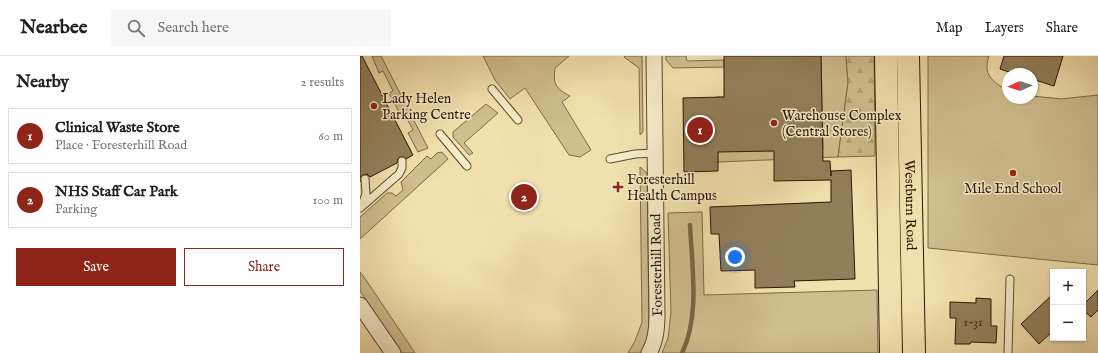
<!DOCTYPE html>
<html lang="en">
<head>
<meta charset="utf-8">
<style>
	body { margin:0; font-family:"IM FELL English",serif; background:#f6f6f6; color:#202124 }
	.controls { position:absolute; right:12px; bottom:12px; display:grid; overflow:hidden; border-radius:0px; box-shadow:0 1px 3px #0004 }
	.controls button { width:36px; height:36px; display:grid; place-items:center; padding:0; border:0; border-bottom:1px solid #e0e0e0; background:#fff; color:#202124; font:20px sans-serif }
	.compass { position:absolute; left:642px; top:12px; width:36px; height:36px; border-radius:50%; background:#fff; box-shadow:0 1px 3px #0004; rotate:267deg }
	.you { position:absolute; left:375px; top:201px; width:14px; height:14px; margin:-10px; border:3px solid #fff; border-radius:50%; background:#1a73e8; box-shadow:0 0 0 6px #1a73e833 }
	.badge { display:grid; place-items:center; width:26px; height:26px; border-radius:50%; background:#8f2418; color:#fff; font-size:13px; font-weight:700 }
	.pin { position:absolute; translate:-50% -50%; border:2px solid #fff; box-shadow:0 1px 4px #0006 }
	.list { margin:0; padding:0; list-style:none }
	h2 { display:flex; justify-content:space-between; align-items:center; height:52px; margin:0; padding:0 16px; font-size:17px }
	h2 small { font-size:13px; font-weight:400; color:#757577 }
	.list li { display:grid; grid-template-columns:26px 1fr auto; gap:12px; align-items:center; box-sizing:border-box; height:56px; margin:0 8px 8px; padding:0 8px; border:1px solid #e0e0e0; border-radius:0px }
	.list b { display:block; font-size:15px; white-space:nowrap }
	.list p { margin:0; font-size:13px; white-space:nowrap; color:#757577 }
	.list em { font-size:13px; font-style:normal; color:#757577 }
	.actions { display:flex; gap:8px; padding:12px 16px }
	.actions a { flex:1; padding:9px 0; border:1px solid #8f2418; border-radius:0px; text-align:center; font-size:14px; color:#8f2418 }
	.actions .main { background:#8f2418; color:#fff }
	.icon { flex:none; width:22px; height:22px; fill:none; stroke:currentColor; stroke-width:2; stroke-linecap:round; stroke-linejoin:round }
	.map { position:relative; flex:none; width:738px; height:297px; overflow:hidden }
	header { display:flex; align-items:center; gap:24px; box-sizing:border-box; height:56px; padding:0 20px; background:#fff; border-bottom:1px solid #e0e0e0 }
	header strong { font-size:19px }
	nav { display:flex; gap:22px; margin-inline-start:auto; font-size:14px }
	.search { width:280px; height:36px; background:#f6f6f6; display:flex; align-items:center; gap:10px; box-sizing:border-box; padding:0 14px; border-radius:0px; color:#757577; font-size:15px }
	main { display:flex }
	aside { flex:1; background:#fff }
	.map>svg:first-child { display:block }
</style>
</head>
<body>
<header>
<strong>Nearbee</strong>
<div class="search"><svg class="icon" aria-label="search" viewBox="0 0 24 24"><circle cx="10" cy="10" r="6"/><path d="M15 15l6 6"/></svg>Search here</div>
<nav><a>Map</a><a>Layers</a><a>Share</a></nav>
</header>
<main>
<aside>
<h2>Nearby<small>2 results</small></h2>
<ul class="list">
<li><span class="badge">1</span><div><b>Clinical Waste Store</b><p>Place · Foresterhill Road</p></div><em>60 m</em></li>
<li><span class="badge">2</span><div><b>NHS Staff Car Park</b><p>Parking</p></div><em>100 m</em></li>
</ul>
<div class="actions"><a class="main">Save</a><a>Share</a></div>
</aside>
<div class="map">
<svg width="738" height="297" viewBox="0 0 738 297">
	<defs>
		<pattern id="forest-firs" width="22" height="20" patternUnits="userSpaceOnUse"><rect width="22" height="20" fill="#d0be90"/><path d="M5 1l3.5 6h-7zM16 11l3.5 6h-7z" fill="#b3a27a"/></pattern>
	</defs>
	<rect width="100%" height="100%" fill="#f2e1ae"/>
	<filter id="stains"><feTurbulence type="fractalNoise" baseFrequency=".005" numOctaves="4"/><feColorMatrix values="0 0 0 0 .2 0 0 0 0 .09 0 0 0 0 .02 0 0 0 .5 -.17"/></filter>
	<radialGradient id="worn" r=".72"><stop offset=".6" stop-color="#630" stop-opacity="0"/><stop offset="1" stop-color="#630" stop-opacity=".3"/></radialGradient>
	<g fill="#d0be90" stroke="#7e6a48">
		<polygon points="12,0 21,0 68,92 58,96 48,77 53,74 43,55 39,56 29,37 33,35 23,15 19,17"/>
		<path d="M 123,0 L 209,0 L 195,12 C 193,28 195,32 210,40 L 202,46 L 231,94 L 220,101 L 209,99 L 165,32 L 150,43 L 135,24 Z"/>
		<polygon points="265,0 282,0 283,76 280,79 279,12 264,1"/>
		<polygon points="306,0 326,0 327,5 364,4 364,11 313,12 306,4"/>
		<polygon points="461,0 486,0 488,27 478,101 358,106 356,41 364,41 366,95 463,94"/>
		<path d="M 568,0 L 629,0 C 628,3 627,7 627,10 C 626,22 639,30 648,34 L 648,42 L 672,42 L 672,40 L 701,43 L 738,39 L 738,209 L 568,192 Z"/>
		<polygon points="126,48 138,57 104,87 113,97 109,99 93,81 93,76"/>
		<polygon points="82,96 88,103 0,183 0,161 27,137 32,137 36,140 43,134 41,126 67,100 71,103 77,97"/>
		<polygon points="280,111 287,117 289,275 286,289 281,297 268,297 275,285 282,266"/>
		<polygon points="342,156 344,239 517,234 518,297 302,297 308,282 311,256 308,157"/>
		<polygon points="0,216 6,224 55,297 42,297 0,235"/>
	</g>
	<polygon fill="url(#forest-firs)" stroke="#7e6a48" points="486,0 514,0 515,100 478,101 488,27"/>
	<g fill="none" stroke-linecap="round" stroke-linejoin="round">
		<path stroke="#7a6645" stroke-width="4.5" d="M 322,297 C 340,261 332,209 330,169"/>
	</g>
	<g fill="#927f5a" stroke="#2b1500">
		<polygon points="0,0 2,0 53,99 46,103 44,101 40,101 38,103 37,107 10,121 7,118 3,119 0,121 0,126"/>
		<polygon points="364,0 461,0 463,105 470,105 471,120 471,115 491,114 495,223 434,225 435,231 395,232 395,214 361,215 359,178 351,178 350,151 471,146 471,124 414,125 414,95 358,96 358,115 324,116 323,42 364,41"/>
		<polygon points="644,0 703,0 694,30 672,23 672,18 655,18 640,13"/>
		<polygon points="738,234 738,254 731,261 723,254 723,249"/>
		<polygon points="693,238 693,275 679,288 661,268"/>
		<polygon points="616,242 631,243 631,270 637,270 636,287 611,286 610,288 595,288 596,262 590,262 590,246 616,247"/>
	</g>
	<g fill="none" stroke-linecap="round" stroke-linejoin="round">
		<defs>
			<g id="service">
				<polyline points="132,33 158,64"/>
				<polyline points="80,78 107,110"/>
				<polyline points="250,103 275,98 295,97"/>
				<polyline points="2,149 6,138 5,123"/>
				<polyline points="0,152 39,118 42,112 42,105"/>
				<polyline points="648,297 650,223"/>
			</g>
			<g id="minor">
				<polyline points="0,249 33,297"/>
				<path d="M 289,297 C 296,286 297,273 297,260 L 294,0"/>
			</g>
			<g id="primary">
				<polyline points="526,0 531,297"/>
				<path id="s1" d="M 548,0 L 554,297"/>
			</g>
		</defs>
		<use href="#service" stroke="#5d482c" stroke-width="9"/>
		<use href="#minor" stroke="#5d482c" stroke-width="17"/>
		<use href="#primary" stroke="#2b1500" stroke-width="24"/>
		<use href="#service" stroke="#f7ecca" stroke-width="7"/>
		<use href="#minor" stroke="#f7ecca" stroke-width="15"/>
		<use href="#primary" stroke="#f2e1ae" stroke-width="22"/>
	</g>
	<g fill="#8f2418" stroke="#f7ecca" stroke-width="1.5">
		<circle cx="14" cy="50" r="4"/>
		<circle cx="414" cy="67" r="4"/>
		<circle cx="653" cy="117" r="4"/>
		<path d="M256 125h4v4h4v4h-4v4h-4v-4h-4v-4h4z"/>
	</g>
	<g text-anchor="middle" stroke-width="3" stroke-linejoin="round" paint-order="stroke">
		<g font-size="12" fill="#453016">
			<text x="613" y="270">1-31</text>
		</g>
		<g font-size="14" fill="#2b1500" stroke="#f7ecca" text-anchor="start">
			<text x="22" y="47">Lady Helen<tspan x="22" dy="16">Parking Centre</tspan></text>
			<text x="422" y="64">Warehouse Complex<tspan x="422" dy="16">(Central Stores)</tspan></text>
			<text x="267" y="128">Foresterhill<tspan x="267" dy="16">Health Campus</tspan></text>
			<text x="653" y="137" text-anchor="middle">Mile End School</text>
		</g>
		<g font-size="14" fill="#2b1500" stroke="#f7ecca">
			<text dy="5" stroke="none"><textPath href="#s1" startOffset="149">Westburn Road</textPath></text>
			<text transform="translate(296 209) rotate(-91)" y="5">Foresterhill Road</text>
		</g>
	</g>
	<rect width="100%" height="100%" filter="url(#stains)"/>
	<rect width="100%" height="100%" fill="url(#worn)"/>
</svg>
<div class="controls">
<button>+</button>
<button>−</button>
</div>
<svg class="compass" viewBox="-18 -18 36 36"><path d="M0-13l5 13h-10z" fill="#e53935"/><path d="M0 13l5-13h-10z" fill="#757577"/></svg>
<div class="you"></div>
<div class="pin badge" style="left:340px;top:74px">1</div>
<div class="pin badge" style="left:164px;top:141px">2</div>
</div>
</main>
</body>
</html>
